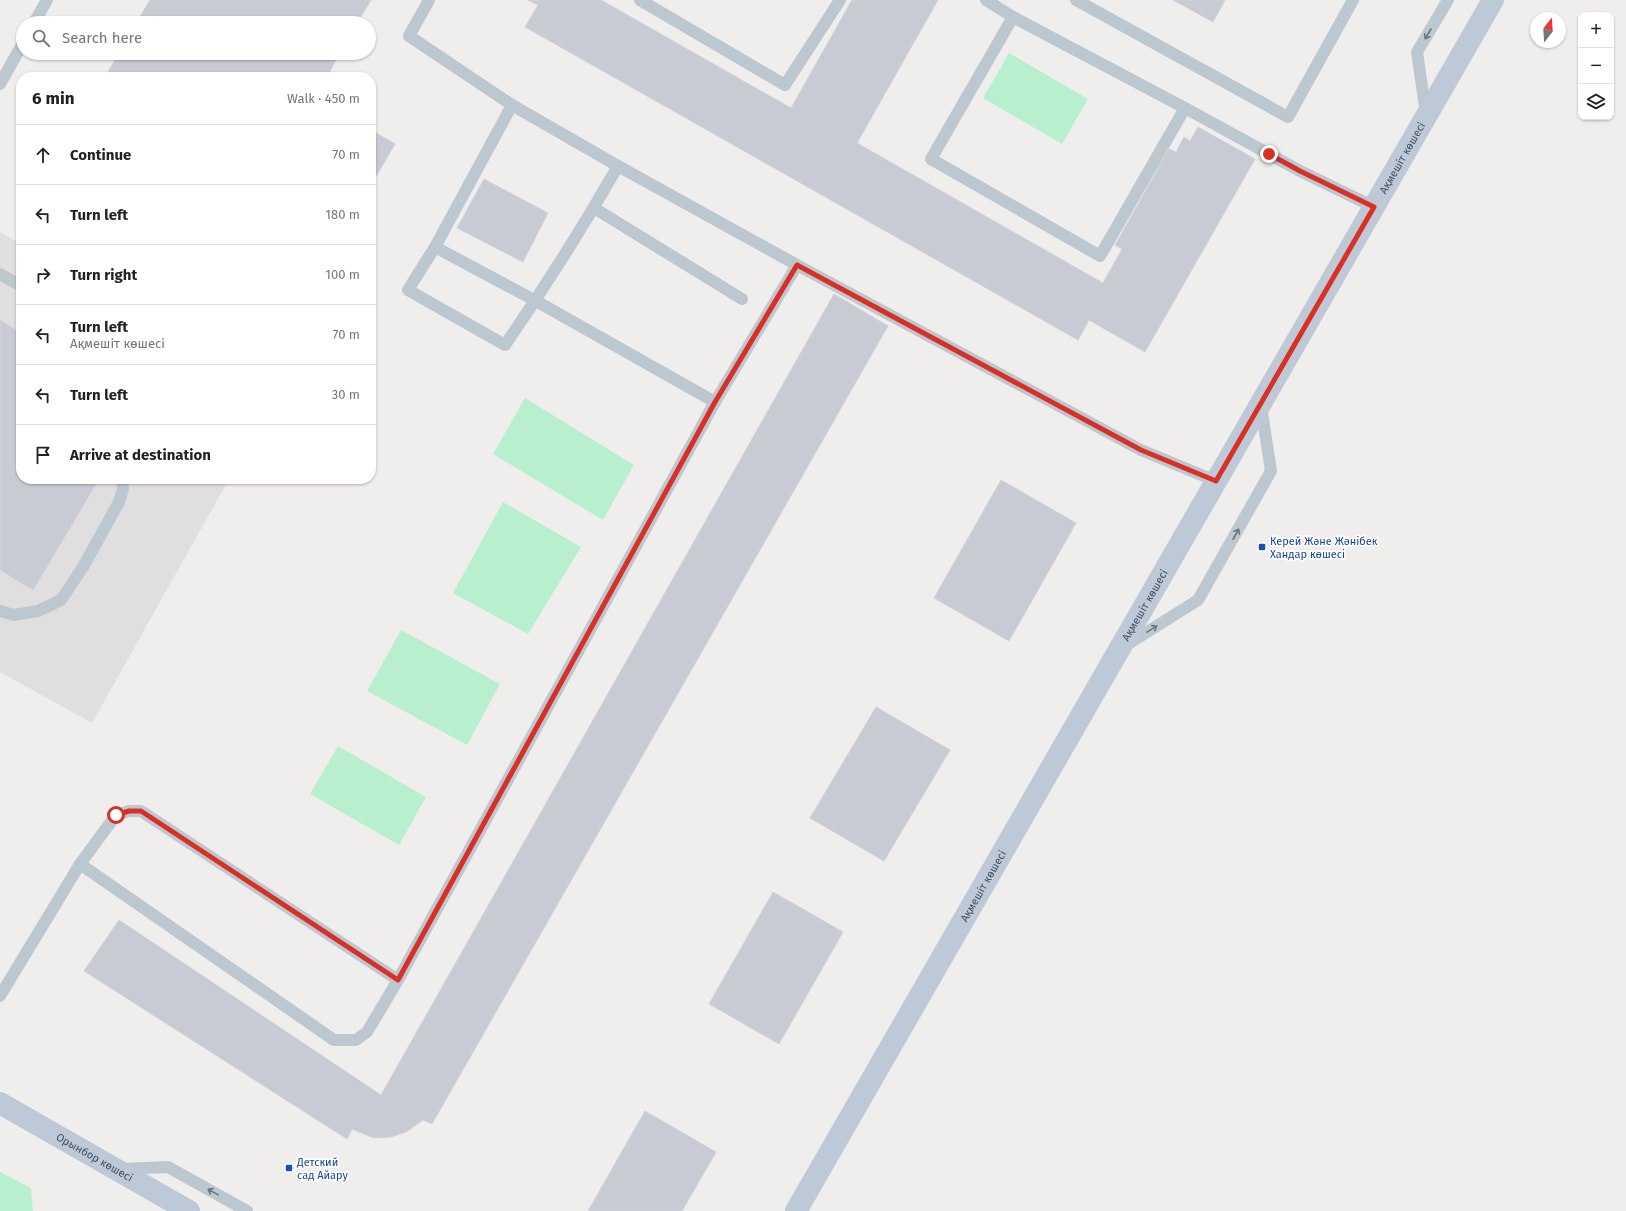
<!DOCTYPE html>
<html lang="en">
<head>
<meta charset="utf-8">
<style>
	body { margin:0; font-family:"Fira Sans",sans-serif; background:#f6f6f6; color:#202124 }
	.controls { position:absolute; right:12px; top:12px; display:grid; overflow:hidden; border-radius:8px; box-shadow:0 1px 3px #0004 }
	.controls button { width:36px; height:36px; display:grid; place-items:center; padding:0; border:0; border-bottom:1px solid #e0e0e0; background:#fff; color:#202124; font:20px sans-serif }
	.compass { position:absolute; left:1530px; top:12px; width:36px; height:36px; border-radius:50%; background:#fff; box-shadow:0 1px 3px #0004; rotate:17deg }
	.stop { position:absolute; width:12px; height:12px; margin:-9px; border:3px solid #d93025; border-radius:50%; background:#fff }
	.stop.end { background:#d93025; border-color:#fff; box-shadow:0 1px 4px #0008 }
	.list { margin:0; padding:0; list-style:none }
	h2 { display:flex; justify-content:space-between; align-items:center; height:52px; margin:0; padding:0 16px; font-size:17px }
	h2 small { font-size:13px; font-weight:400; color:#757577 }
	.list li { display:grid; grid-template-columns:26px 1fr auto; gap:12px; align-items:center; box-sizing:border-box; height:60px; padding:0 16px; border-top:1px solid #e0e0e0 }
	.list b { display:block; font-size:15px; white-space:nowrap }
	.list p { margin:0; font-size:13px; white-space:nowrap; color:#757577 }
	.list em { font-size:13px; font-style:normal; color:#757577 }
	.icon { flex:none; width:22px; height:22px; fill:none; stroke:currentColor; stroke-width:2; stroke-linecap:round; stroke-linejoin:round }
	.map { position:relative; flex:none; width:1626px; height:1211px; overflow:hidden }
	.search { position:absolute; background:#fff; box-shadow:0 1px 3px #0004; left:16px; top:16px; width:360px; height:44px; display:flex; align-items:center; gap:10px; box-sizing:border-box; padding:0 14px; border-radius:22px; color:#757577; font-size:15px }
	.panel { position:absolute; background:#fff; box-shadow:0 1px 3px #0004; left:16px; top:72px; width:360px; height:412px; border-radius:16px }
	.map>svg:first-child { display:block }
</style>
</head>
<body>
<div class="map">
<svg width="1626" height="1211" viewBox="0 0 1626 1211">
	<rect width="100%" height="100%" fill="#f0eded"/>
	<polygon fill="#e1dedf" points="0,232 21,244 21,479 229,479 92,723 0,672"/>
	<g fill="#b8f0cf">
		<polygon points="1009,53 1088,99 1062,144 983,98"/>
		<polygon points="525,398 634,465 603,520 493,454"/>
		<polygon points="503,502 581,547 528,634 453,593"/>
		<polygon points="401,630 500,684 467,745 367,691"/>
		<polygon points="338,746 426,797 399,845 310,794"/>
		<polygon points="0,1172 31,1188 33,1211 0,1211"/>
	</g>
	<g fill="#c8cbd3" stroke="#d0d3d9">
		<polygon points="150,0 371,0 357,23 136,23"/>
		<polygon points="528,0 601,0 791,108 852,0 938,0 857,143 1103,283 1122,249 1115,245 1169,149 1176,152 1184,137 1190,141 1198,127 1255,159 1145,352 1089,320 1078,340 525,27 538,5"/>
		<polygon points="1173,0 1225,0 1213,22"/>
		<polygon points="119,53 340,53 330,71 340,77 105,77"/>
		<polygon points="371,130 395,144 371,185"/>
		<polygon points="484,179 548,213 523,262 457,228"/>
		<polygon points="834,294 888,326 432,1124 423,1120 406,1132 391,1137 374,1138 352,1129 347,1139 84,971 119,920 381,1095"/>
		<polygon points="0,320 21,333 21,479 99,479 33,590 0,570"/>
		<polygon points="1001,480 1076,523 1009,641 934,598"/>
		<polygon points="876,707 950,750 884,861 810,818"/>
		<polygon points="773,892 843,932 779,1044 709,1004"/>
		<polygon points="645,1111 716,1152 682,1211 588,1211"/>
	</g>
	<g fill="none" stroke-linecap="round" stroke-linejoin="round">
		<g stroke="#bcc7d0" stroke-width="12">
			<polyline points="429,0 409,36 512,105 618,166 797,265"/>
			<polyline points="640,0 785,85 840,0"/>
			<polyline points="986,0 1013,17 931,159 1100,256 1185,108"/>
			<polyline points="1076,0 1288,117 1353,0"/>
			<polyline points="1013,17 1185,108 1300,171 1374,207"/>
			<polyline points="34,23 47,0"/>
			<polyline points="0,84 23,43"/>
			<polyline points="512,105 435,247 536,301 715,402"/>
			<polyline points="1426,114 1417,52 1448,0"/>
			<polyline points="594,208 742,299"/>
			<path d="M 435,247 L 408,290 L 505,345 C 545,287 583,227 618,166"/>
			<polyline points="0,274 21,286"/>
			<polyline points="0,611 14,615 38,611 61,600 83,567 119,502 123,489 122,479"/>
			<polyline points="1125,646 1198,600 1271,471 1261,406"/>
			<polyline points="80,864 334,1040 356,1040 367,1032 398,980"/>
			<polyline points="0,996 80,864 116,815 129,811 141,811 398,980 715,402 797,265 1141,450 1216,481"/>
			<polyline points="122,1169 168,1167 247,1211"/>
		</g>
		<g stroke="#bec9d7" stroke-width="22">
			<path id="s1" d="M 0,1103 L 189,1211"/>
			<path id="s2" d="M 796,1211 L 1493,0"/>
		</g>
	</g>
	<defs><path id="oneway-shaft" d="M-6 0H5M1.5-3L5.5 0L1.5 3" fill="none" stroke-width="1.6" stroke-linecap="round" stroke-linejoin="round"/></defs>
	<g stroke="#68747e">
		<use href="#oneway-shaft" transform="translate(1428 34) rotate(121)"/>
		<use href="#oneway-shaft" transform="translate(1236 534) rotate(-61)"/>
		<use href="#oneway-shaft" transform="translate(1152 629) rotate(-32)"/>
		<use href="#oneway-shaft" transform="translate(213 1192) rotate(-151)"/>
	</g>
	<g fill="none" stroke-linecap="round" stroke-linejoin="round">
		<polyline stroke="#d93025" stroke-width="5" points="116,815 129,811 141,811 398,980 715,402 797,265 1141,450 1216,481 1374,207 1300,171 1269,154"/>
	</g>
	<g fill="#1a4fb4" stroke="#fff" stroke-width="1.5">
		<rect x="1258" y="543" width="8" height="8" rx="2"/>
		<rect x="285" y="1164" width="8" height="8" rx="2"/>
	</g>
	<g text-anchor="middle" stroke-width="3.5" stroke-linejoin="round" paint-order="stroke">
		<g font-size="11" fill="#44505b" stroke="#fff">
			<text dy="4" stroke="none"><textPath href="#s2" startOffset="1215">Ақмешіт көшесі</textPath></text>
			<text dy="4" stroke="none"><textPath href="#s2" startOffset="699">Ақмешіт көшесі</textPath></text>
			<text dy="4" stroke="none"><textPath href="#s2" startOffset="375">Ақмешіт көшесі</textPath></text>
			<text dy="4" stroke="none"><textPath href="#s1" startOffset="109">Орынбор көшесі</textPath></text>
		</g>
		<g font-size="11" fill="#164399" stroke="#fff" text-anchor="start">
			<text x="1270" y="545">Керей Және Жәнібек<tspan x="1270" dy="13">Хандар көшесі</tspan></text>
			<text x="297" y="1166">Детский<tspan x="297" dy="13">сад Айару</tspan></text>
		</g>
	</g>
</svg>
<div class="controls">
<button>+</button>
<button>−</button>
<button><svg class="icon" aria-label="layers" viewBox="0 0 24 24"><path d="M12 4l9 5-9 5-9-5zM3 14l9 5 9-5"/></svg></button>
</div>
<svg class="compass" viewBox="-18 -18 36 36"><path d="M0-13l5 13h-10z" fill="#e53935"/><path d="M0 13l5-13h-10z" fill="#757577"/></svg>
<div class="stop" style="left:116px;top:815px"></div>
<div class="stop end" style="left:1269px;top:154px"></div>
<div class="search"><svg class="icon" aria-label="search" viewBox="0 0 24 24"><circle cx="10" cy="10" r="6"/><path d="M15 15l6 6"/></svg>Search here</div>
<section class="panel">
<h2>6 min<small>Walk · 450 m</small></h2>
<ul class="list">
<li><svg class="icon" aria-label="ahead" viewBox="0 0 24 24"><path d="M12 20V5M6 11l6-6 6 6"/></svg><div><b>Continue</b></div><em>70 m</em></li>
<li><svg class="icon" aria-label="left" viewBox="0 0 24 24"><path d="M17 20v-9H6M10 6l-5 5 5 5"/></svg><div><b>Turn left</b></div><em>180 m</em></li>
<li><svg class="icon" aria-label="right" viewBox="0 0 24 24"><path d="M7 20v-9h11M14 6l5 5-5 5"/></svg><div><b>Turn right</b></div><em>100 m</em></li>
<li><svg class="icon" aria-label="left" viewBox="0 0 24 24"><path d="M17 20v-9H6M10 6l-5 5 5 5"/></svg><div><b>Turn left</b><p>Ақмешіт көшесі</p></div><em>70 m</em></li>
<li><svg class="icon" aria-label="left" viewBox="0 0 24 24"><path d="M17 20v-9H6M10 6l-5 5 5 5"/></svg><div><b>Turn left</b></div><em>30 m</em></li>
<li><svg class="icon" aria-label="arrive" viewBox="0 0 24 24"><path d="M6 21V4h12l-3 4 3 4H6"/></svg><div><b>Arrive at destination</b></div></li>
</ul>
</section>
</div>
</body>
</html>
